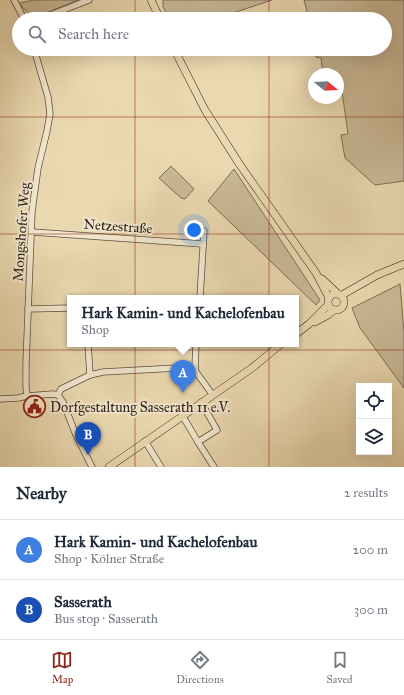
<!DOCTYPE html>
<html lang="en">
<head>
<meta charset="utf-8">
<style>
	body { margin:0; font-family:"IM FELL Great Primer",serif; background:#f2f2f3; color:#1f2937 }
	.controls { position:absolute; right:12px; bottom:12px; display:grid; overflow:hidden; border-radius:0px; box-shadow:0 4px 16px #0002 }
	.controls button { width:36px; height:36px; display:grid; place-items:center; padding:0; border:0; border-bottom:1px solid #e0e1e3; background:#fff; color:#1f2937; font:20px sans-serif }
	.compass { position:absolute; left:308px; top:68px; width:36px; height:36px; border-radius:50%; background:#fff; box-shadow:0 4px 16px #0002; rotate:108deg }
	.you { position:absolute; left:194px; top:230px; width:14px; height:14px; margin:-10px; border:3px solid #fff; border-radius:50%; background:#1a73e8; box-shadow:0 0 0 6px #1a73e833 }
	.badge { display:grid; place-items:center; width:26px; height:26px; border-radius:50%; background:#8f2418; color:#fff; font-size:13px; font-weight:700 }
	.pin { position:absolute; translate:-50% -33px; filter:drop-shadow(0 1px 2px #0008) }
	.pin::after { content:''; position:absolute; top:21px; width:14px; height:12px; background:inherit; clip-path:polygon(0 0,100% 0,50% 100%) }
	.popup { position:absolute; left:67px; top:295px; width:232px; height:52px; box-sizing:border-box; display:grid; place-content:center; border-radius:0px; background:#fff; filter:drop-shadow(0 1px 3px #0005); font-size:13px; white-space:nowrap; color:#747a83 }
	.popup b { font-size:15px; color:#1f2937 }
	.popup::after { content:''; position:absolute; left:50%; top:100%; margin-left:-8px; border:8px solid transparent; border-top-color:#fff }
	.list { margin:0; padding:0; list-style:none }
	h2 { display:flex; justify-content:space-between; align-items:center; height:52px; margin:0; padding:0 16px; font-size:17px }
	h2 small { font-size:13px; font-weight:400; color:#747a83 }
	.list li { display:grid; grid-template-columns:26px 1fr auto; gap:12px; align-items:center; box-sizing:border-box; height:60px; padding:0 16px; border-top:1px solid #e0e1e3 }
	.list b { display:block; font-size:15px; white-space:nowrap }
	.list p { margin:0; font-size:13px; white-space:nowrap; color:#747a83 }
	.list em { font-size:13px; font-style:normal; color:#747a83 }
	.icon { flex:none; width:22px; height:22px; fill:none; stroke:currentColor; stroke-width:2; stroke-linecap:round; stroke-linejoin:round }
	.map { position:relative; flex:none; width:404px; height:467px; overflow:hidden }
	.search { position:absolute; background:#fff; box-shadow:0 4px 16px #0002; left:12px; right:12px; top:12px; height:44px; display:flex; align-items:center; gap:10px; box-sizing:border-box; padding:0 14px; border-radius:22px; color:#747a83; font-size:15px }
	.sheet { height:172px; background:#fff }
	nav { display:flex; justify-content:space-around; align-items:center; box-sizing:border-box; height:56px; border-top:1px solid #e0e1e3; background:#fff; font-size:11px; color:#747a83 }
	nav a { display:grid; justify-items:center; gap:2px }
	nav .on { color:#8f2418 }
	.map>svg:first-child { display:block }
</style>
</head>
<body>
<div class="map">
<svg width="404" height="467" viewBox="0 0 404 467">
	<rect width="100%" height="100%" fill="#ead8b0"/>
	<filter id="stains"><feTurbulence type="fractalNoise" baseFrequency=".005" numOctaves="4"/><feColorMatrix values="0 0 0 0 .2 0 0 0 0 .09 0 0 0 0 .02 0 0 0 .5 -.17"/></filter>
	<radialGradient id="worn" r=".72"><stop offset=".6" stop-color="#630" stop-opacity="0"/><stop offset="1" stop-color="#630" stop-opacity=".3"/></radialGradient>
	<g fill="#cab997" stroke="#7c6d5a">
		<polygon points="34,0 78,0 34,18 22,7 20,3"/>
		<polygon points="163,0 272,0 215,19 170,19 163,7"/>
		<polygon points="304,0 404,0 404,181 375,185 345,158 341,135 348,134 340,77 338,76 338,74 323,74 321,58 316,57 314,49 385,49 385,19 309,19"/>
		<polygon points="171,166 194,189 185,199 181,198 159,178"/>
		<polygon points="234,169 320,300 316,305 208,201"/>
		<polygon points="400,284 404,332 404,388 360,328 352,308"/>
	</g>
	<g fill="none" stroke-linecap="round" stroke-linejoin="round">
		<defs>
			<g id="minor">
				<polyline points="14,0 24,19"/>
				<polyline points="40,19 89,0"/>
				<polyline points="32,232 203,244"/>
				<polyline points="200,298 204,231"/>
				<polyline points="28,309 70,308"/>
				<polyline points="88,344 90,375"/>
				<polyline points="196,344 195,367 196,372 212,394"/>
				<polyline points="58,395 61,389 90,375 103,372 195,367"/>
				<polyline points="27,396 26,387 26,364 32,211 38,168 47,131 50,114 48,97 34,49"/>
				<polyline points="0,399 18,398 27,396 53,394 58,395 63,402 76,435 92,467"/>
				<polyline points="201,402 217,430 198,442 214,467"/>
				<polyline points="182,415 198,442"/>
				<polyline points="145,441 161,467"/>
			</g>
			<g id="major">
				<polyline points="151,0 160,19"/>
				<polyline points="174,49 205,110 240,165 316,273 329,298"/>
				<polyline points="322,279 337,293"/>
				<circle cx="336" cy="302" r="8"/>
				<polyline points="342,295 377,275 404,264"/>
				<polyline points="315,322 328,315 334,310"/>
				<polyline points="296,334 309,324 328,305"/>
				<polyline points="109,467 252,368 281,344"/>
			</g>
		</defs>
		<use href="#minor" stroke="#5c4f41" stroke-width="7"/>
		<use href="#major" stroke="#2d211c" stroke-width="8"/>
		<use href="#minor" stroke="#f1e6cc" stroke-width="5.5"/>
		<use href="#major" stroke="#ead8b0" stroke-width="7"/>
	</g>
	<path fill="none" stroke="#8f2418" stroke-width="1" stroke-opacity="0.55" d="M 135,0 L 135,19M 269,0 L 269,19M 135,49 L 135,467M 269,49 L 269,467M 0,117 L 404,117M 0,234 L 404,234M 0,350 L 404,350"/>
	<defs>
		<symbol id="civic-ring" viewBox="-11 -11 22 22"><circle r="9.5" fill="#f1e6cc" stroke="#8f2418" stroke-width="1.5"/><path d="M-.6-6.5H3V-4.5H.6V-3L4-1V1h2V6H-6V1h2V-1L-.6-3ZM-1.2 2.5V6h2.4V2.5Z" fill="#8f2418"/></symbol>
	</defs>
	<g fill-rule="evenodd">
		<use href="#civic-ring" x="22" y="394" width="25" height="25"/>
	</g>
	<g text-anchor="middle" stroke-width="4" stroke-linejoin="round" paint-order="stroke">
		<g font-size="14" fill="#2d211c" stroke="#f1e6cc">
			<text transform="translate(118 226) rotate(4)" y="5">Netzestraße</text>
			<text transform="translate(21 232) rotate(-86)" y="5">Mongshofer Weg</text>
		</g>
		<g font-size="14" fill="#2d211c" stroke="#f1e6cc" text-anchor="start">
			<text x="50" y="412">Dorfgestaltung Sasserath 11 e.V.</text>
		</g>
	</g>
	<rect width="100%" height="100%" filter="url(#stains)"/>
	<rect width="100%" height="100%" fill="url(#worn)"/>
</svg>
<div class="controls">
<button><svg class="icon" aria-label="locate" viewBox="0 0 24 24"><circle cx="12" cy="12" r="6"/><path d="M12 2v4M12 18v4M2 12h4M18 12h4"/></svg></button>
<button><svg class="icon" aria-label="layers" viewBox="0 0 24 24"><path d="M12 4l9 5-9 5-9-5zM3 14l9 5 9-5"/></svg></button>
</div>
<svg class="compass" viewBox="-18 -18 36 36"><path d="M0-13l5 13h-10z" fill="#e53935"/><path d="M0 13l5-13h-10z" fill="#747a83"/></svg>
<div class="you"></div>
<div class="pin badge" style="left:183px;top:393px;background:#3f7fe0">A</div>
<div class="popup"><b>Hark Kamin- und Kachelofenbau</b>Shop</div>
<div class="pin badge" style="left:88px;top:455px;background:#1a4fb4">B</div>
<div class="search"><svg class="icon" aria-label="search" viewBox="0 0 24 24"><circle cx="10" cy="10" r="6"/><path d="M15 15l6 6"/></svg>Search here</div>
</div>
<section class="sheet">
<h2>Nearby<small>2 results</small></h2>
<ul class="list">
<li><span class="badge" style="background:#3f7fe0">A</span><div><b>Hark Kamin- und Kachelofenbau</b><p>Shop · Kölner Straße</p></div><em>200 m</em></li>
<li><span class="badge" style="background:#1a4fb4">B</span><div><b>Sasserath</b><p>Bus stop · Sasserath</p></div><em>300 m</em></li>
</ul>
</section>
<nav>
<a class="on"><svg class="icon" aria-label="map" viewBox="0 0 24 24"><path d="M3 6l6-2 6 2 6-2v14l-6 2-6-2-6 2zM9 4v14M15 6v14"/></svg>Map</a>
<a><svg class="icon" aria-label="directions" viewBox="0 0 24 24"><path d="M12 3l9 9-9 9-9-9zM9 14v-3h6M13 9l2 2-2 2"/></svg>Directions</a>
<a><svg class="icon" aria-label="saved" viewBox="0 0 24 24"><path d="M7 4h10v16l-5-4-5 4z"/></svg>Saved</a>
</nav>
</body>
</html>
